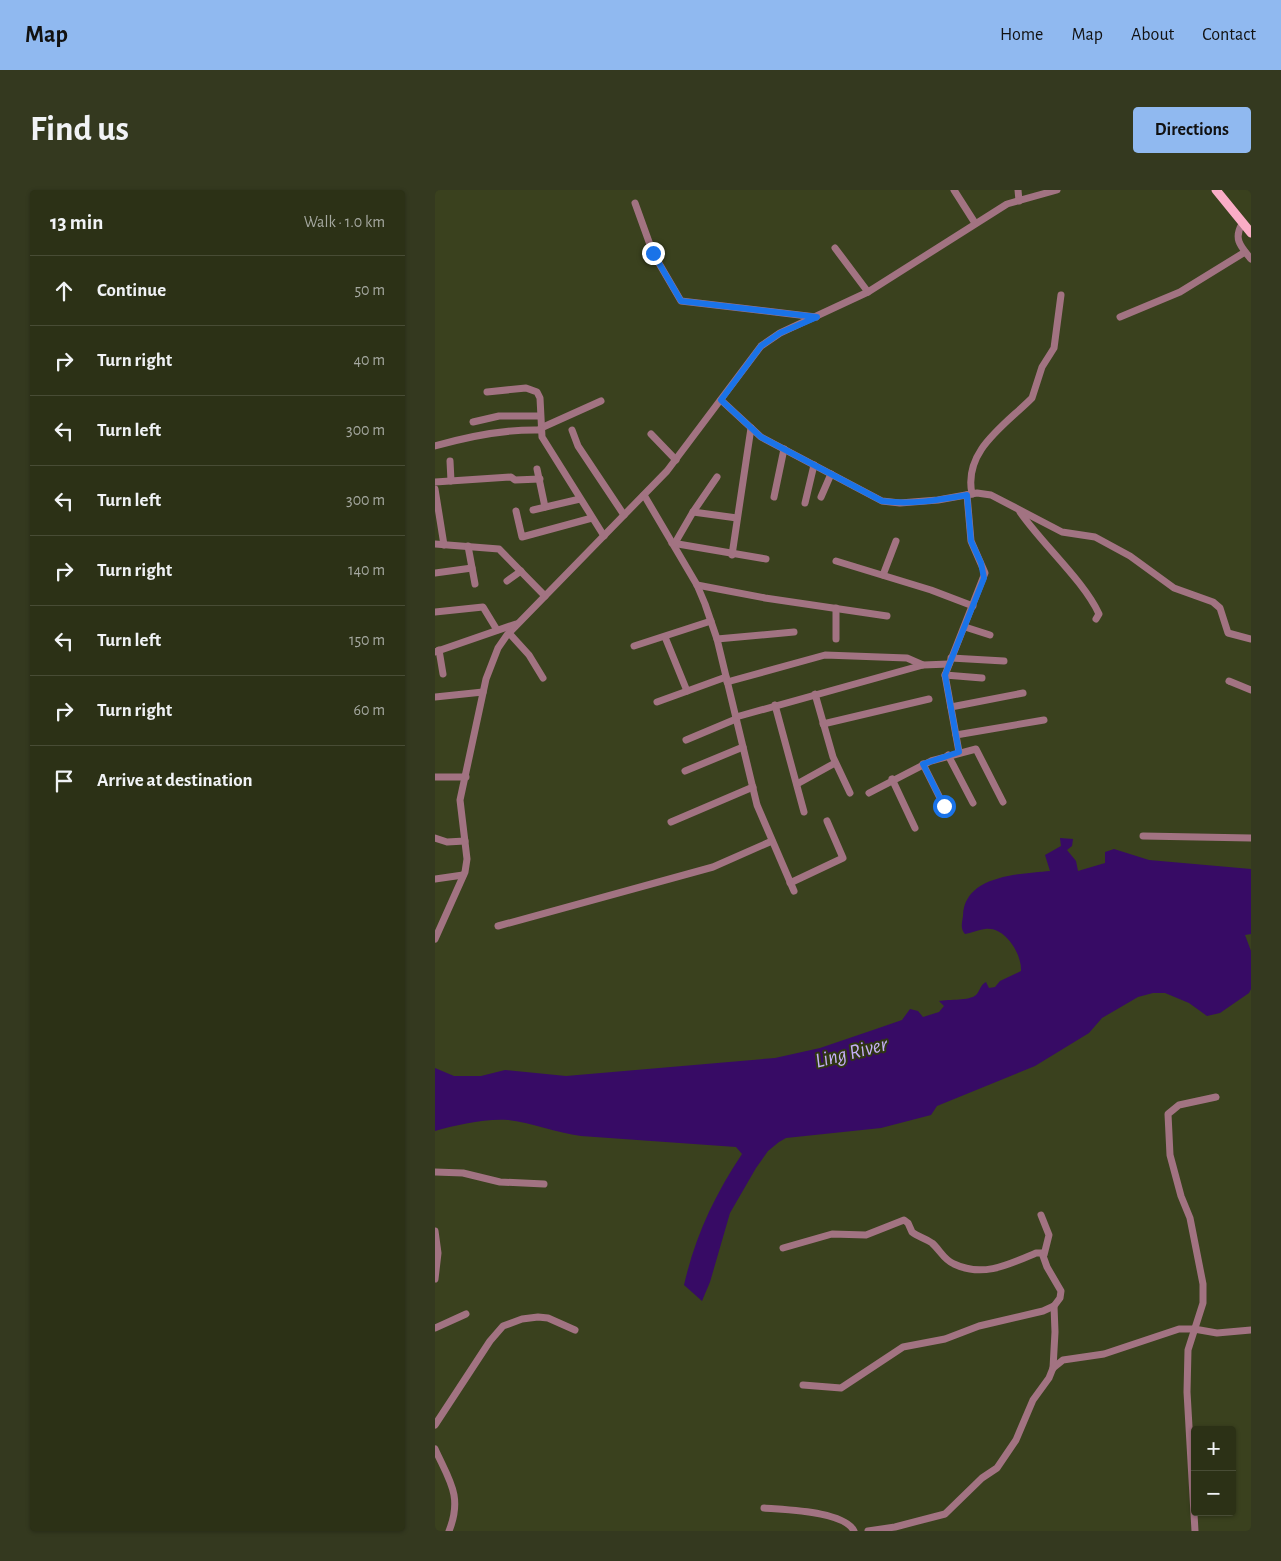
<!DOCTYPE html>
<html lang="en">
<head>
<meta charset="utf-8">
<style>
	body { margin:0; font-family:"Alegreya Sans",sans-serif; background:#34391f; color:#f1f3f6 }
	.controls { position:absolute; right:15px; bottom:15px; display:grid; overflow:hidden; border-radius:5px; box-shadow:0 1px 4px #0004 }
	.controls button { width:45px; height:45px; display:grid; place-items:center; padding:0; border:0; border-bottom:1px solid #484c35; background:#2c3116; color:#f1f3f6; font:25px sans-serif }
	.stop { position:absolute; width:15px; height:15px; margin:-11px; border:4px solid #1a73e8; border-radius:50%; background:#fff }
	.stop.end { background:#1a73e8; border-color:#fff; box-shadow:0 1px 5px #0008 }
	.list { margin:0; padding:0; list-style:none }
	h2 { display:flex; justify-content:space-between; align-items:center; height:65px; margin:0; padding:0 20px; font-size:21px }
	h2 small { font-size:16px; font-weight:400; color:#a6a9a1 }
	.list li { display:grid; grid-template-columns:32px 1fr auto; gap:15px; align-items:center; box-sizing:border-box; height:70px; padding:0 20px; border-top:1px solid #484c35 }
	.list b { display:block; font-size:19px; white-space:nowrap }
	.list em { font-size:16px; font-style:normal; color:#a6a9a1 }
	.icon { flex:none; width:28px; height:28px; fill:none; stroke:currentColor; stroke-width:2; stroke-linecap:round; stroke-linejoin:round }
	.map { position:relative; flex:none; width:816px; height:1341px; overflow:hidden; border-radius:5px }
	header { display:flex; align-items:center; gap:30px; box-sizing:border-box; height:70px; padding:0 25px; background:#90b9f0; color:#111 }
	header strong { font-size:24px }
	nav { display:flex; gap:28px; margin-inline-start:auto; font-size:18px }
	.intro { display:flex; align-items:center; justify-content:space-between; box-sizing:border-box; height:120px; padding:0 30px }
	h1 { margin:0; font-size:35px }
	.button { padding:12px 22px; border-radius:5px; background:#90b9f0; color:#111; font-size:18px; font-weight:700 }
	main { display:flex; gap:30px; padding:0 30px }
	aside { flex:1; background:#2c3116; border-radius:5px; box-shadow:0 1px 4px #0004 }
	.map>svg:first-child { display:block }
</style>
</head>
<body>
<header>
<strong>Map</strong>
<nav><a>Home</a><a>Map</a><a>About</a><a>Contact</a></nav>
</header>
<div class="intro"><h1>Find us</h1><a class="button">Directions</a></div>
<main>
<aside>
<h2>13 min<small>Walk · 1.0 km</small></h2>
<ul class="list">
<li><svg class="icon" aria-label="ahead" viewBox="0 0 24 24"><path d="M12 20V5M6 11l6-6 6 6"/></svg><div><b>Continue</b></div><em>50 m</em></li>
<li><svg class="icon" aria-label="right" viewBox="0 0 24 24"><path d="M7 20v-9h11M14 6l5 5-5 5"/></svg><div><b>Turn right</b></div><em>40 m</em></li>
<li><svg class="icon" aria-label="left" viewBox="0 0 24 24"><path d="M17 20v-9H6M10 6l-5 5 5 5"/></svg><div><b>Turn left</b></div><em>300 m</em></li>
<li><svg class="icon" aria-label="left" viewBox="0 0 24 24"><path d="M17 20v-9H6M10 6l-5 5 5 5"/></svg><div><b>Turn left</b></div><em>300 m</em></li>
<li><svg class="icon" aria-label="right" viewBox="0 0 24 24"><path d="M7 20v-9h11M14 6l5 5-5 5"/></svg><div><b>Turn right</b></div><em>140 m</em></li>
<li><svg class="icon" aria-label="left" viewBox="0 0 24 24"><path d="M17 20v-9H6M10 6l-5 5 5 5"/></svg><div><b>Turn left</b></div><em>150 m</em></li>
<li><svg class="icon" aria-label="right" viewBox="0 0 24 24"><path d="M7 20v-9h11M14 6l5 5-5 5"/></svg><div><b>Turn right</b></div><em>60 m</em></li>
<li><svg class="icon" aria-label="arrive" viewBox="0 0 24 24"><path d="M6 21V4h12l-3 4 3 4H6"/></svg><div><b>Arrive at destination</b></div></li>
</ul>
</aside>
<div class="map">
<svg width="816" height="1341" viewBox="0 0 816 1341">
	<rect width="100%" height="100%" fill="#3a411e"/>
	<path fill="#370b65" d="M 625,648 L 638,649 L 637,656 L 632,660 L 641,671 L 643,681 L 670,673 L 670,662 L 679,659 L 714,670 L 816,679 L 816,744 L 810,745 L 816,761 L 816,799 L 814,803 L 785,823 L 772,826 L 754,813 L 730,803 L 718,803 L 703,807 L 667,828 L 654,843 L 600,876 L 502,916 L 496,925 L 446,938 L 351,948 L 344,952 L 333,961 L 321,978 L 295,1023 L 275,1092 L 267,1111 L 249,1095 C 260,1047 279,1006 307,964 L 301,957 L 146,946 C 122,943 95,932 73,930 C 52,928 20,935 0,941 L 0,878 L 19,886 L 46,886 L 70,880 L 131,886 L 340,868 L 385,858 L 438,840 L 467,830 L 475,819 L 483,821 L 488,827 L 504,822 L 509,816 L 504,811 C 515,809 534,811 541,805 C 545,801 545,795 551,792 L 554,798 L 560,797 L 565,791 L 586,781 C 587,764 570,736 550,739 C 543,740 536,743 530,744 C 525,738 527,733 528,726 C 529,685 585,684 615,681 L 610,665 L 626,656 Z"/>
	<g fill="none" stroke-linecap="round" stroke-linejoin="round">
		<g stroke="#a27382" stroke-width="7">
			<polyline points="519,0 540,33"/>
			<polyline points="583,0 584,11"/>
			<polyline points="200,13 218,63 246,111 381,127"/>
			<path d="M 807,34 C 798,49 806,57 816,69"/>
			<polyline points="400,58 433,102"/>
			<polyline points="685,127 745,102 810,62"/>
			<polyline points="52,202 91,198 102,202 105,208 107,247 169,346"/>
			<polyline points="286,210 326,247 447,311 465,313 503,310 542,303 556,305 627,342 660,347 695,366 739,398 778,412 785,418 793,443 816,449"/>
			<polyline points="38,232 64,226 105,226"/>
			<polyline points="106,238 166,211"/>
			<polyline points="137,240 143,256 189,325"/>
			<polyline points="216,244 241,270"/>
			<path d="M 0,256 C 35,246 69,239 106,240"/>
			<polyline points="15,271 16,291"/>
			<polyline points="102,279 110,317"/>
			<polyline points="0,292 76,287 80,290 105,289"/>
			<polyline points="0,299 9,355"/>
			<path d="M 537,304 C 528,261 569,236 597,208 L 607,177 L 619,158 L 626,105"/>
			<polyline points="209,305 262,395 270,414 282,449 322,615 359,701"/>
			<polyline points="339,307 349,259"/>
			<polyline points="386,307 396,284"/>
			<polyline points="370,313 379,275"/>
			<polyline points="98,320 145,309"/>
			<polyline points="81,321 87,347 157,328"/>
			<polyline points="258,322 302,328"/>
			<path d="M 585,322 C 607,354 649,391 664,424 L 661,429"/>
			<polyline points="237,353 331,369"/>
			<polyline points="240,353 258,322 282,287"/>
			<polyline points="0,354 64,359 110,406"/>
			<polyline points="33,356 40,394"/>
			<polyline points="297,365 316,238"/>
			<polyline points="401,371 496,400 538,416"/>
			<polyline points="0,383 37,378"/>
			<polyline points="448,385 461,351"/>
			<polyline points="72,391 86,381"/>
			<polyline points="262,395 330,408 452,426"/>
			<polyline points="0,422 48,417 62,440"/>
			<polyline points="530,437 555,445"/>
			<polyline points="74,443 94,465 108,488"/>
			<polyline points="230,447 252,501"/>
			<polyline points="282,449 359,442"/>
			<polyline points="401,449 401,418"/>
			<polyline points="199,456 276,431"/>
			<polyline points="4,460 8,484"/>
			<polyline points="0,462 81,434"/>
			<polyline points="516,468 569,471"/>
			<polyline points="510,485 547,488"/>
			<polyline points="794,491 816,500"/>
			<polyline points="292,492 390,465 472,468 488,475 514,474"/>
			<polyline points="380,504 398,567 415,603"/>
			<polyline points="0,507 48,502"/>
			<polyline points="222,512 291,487"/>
			<polyline points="340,515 369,622"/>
			<polyline points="516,517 588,503"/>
			<polyline points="301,527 488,475"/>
			<polyline points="388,534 494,509"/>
			<polyline points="521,545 609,530"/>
			<polyline points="251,550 301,529"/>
			<polyline points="524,562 510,485 550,383 536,351 532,305"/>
			<polyline points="513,565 538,613"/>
			<polyline points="488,574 509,616"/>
			<polyline points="250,581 308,557"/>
			<polyline points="0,587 31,587"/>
			<polyline points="457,589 480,638"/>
			<polyline points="362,594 400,573"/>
			<polyline points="434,603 496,571 541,559 568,612"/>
			<polyline points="236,632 318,597"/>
			<polyline points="708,646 816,648"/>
			<polyline points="0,648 12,652 30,651"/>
			<polyline points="0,689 28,685"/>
			<polyline points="355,693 408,668 392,631"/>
			<polyline points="63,736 278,677 337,651"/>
			<polyline points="0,749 30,682 32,669 25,610 51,489 63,458 72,445 232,281 326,156 345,143 433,102 572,14 622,0"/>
			<polyline points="0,982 28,983 65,992 109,994"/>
			<polyline points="606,1025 614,1045 609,1065"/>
			<polyline points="0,1041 3,1063 0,1089"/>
			<path d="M 348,1058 L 397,1044 L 431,1045 L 469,1030 L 473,1033 L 477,1042 C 483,1047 490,1048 497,1053 C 505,1060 509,1070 519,1074 C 548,1088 575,1074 601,1063 L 607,1063 L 612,1077 L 626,1101 L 625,1108 L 619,1116 L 608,1121 L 544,1136 L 510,1149 L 468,1157 L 406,1198 L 368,1195"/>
			<polyline points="0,1138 31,1124"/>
			<polyline points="618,1178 620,1142 619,1116"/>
			<polyline points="0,1235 55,1151 68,1136 87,1129 103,1127 113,1128 140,1140"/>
			<path d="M 0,1259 C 14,1290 28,1306 14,1341"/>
			<path d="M 329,1318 C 351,1320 409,1321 419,1341"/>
			<polyline points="433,1341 460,1337 510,1324 547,1288 562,1278 581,1250 598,1210 614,1188 618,1178 628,1170 669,1164 744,1139 759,1139 782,1143 816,1140"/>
			<polyline points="760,1341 752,1202 753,1160 768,1113 768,1094 755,1028 746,1006 735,965 733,924 744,915 781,907"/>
		</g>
		<polyline stroke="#faadc6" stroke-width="9" points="781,0 816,43"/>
	</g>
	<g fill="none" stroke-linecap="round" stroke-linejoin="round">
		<path stroke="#1a73e8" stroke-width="6" d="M 218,63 L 246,111 L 382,127 L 345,143 L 326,156 L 286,210 L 326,247 L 447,311 C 476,315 504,310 532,305 L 536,351 L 546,373 L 549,388 L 510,485 L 524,562 L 488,574 L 509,616"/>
	</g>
	<g text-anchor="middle" stroke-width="4" stroke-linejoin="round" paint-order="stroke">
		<g font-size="21" font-style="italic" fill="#c6b0f8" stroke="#303713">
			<text transform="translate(416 862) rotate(-14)" y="7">Ling River</text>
		</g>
	</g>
</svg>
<div class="controls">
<button>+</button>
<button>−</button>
</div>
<div class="stop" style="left:509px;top:616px"></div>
<div class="stop end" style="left:218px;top:63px"></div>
</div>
</main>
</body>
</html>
